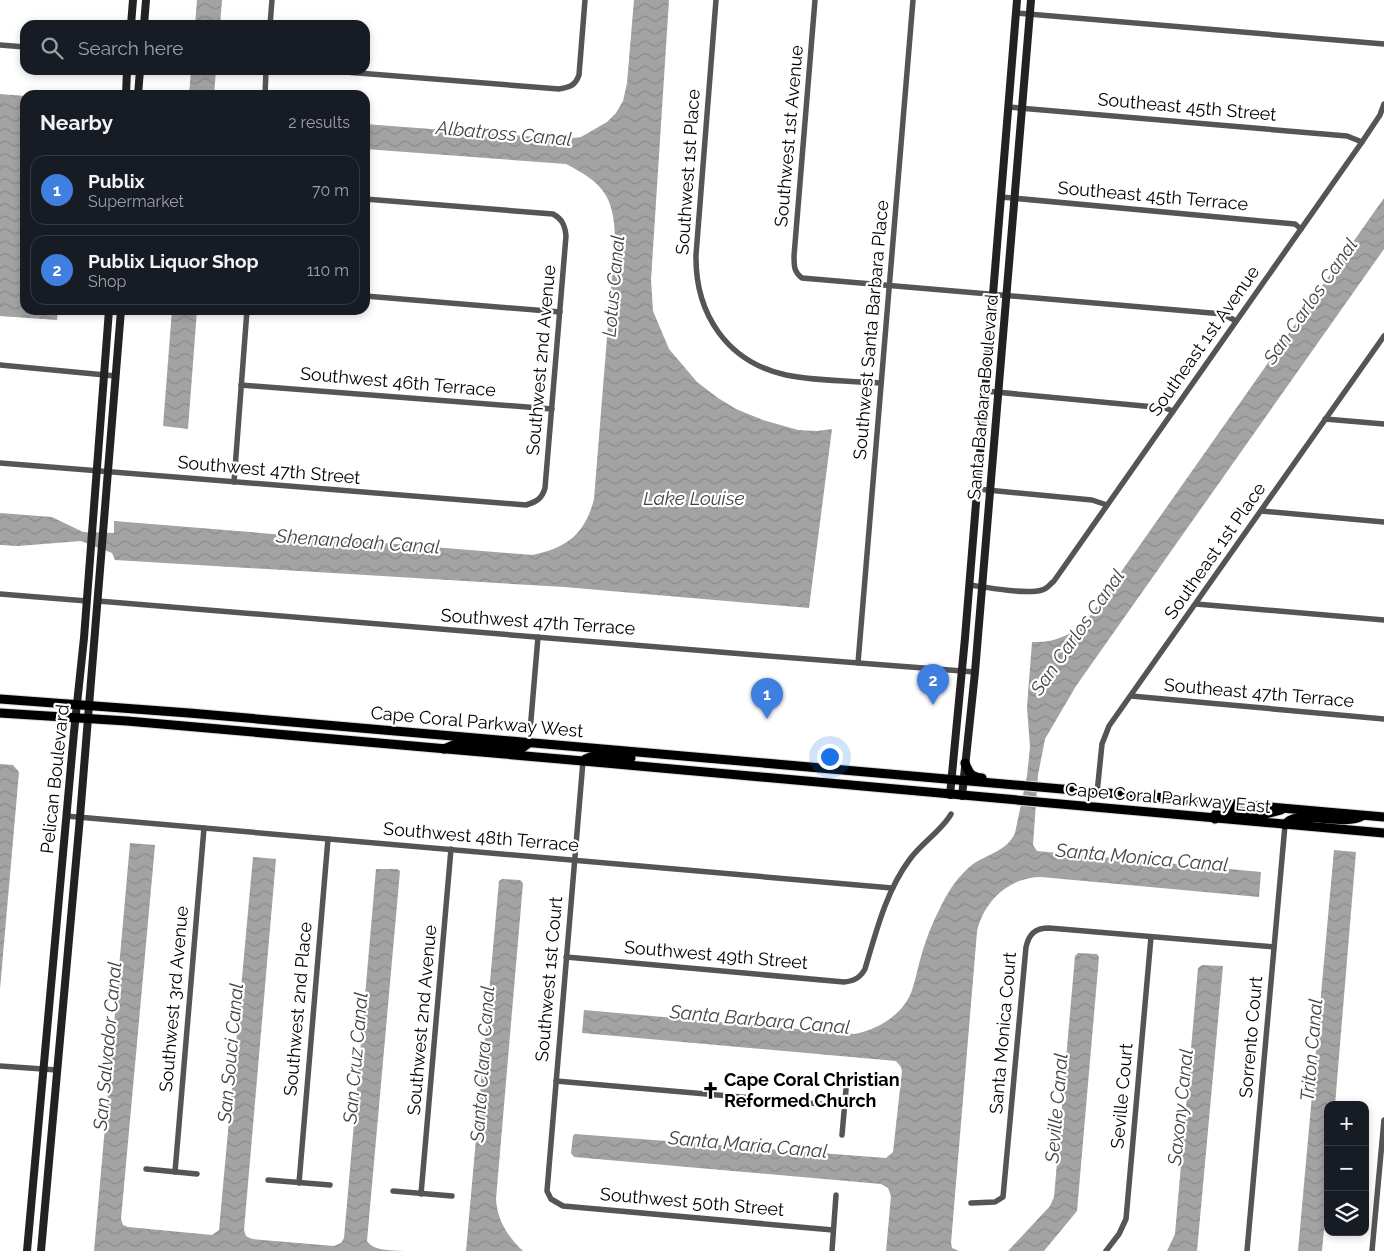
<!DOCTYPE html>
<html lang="en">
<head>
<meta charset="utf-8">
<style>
	body { margin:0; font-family:Raleway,sans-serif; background:#20242c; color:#f1f3f6 }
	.controls { position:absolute; right:15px; bottom:15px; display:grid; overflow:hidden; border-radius:10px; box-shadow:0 2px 8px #0003 }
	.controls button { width:45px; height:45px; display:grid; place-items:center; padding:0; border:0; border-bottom:1px solid #363941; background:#171b24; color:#f1f3f6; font:25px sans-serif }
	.you { position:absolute; left:829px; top:756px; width:18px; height:18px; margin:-12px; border:4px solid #fff; border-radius:50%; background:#1a73e8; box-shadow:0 0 0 8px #1a73e833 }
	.badge { display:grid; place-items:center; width:32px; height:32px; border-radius:50%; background:#858687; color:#fff; font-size:16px; font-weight:700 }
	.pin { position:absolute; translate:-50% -41px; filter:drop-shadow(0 1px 2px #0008) }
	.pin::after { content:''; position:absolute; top:26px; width:18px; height:15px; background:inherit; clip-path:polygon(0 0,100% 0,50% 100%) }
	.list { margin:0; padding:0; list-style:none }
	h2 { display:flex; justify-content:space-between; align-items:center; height:65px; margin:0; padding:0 20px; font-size:21px }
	h2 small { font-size:16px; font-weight:400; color:#9ea1a6 }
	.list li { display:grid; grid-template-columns:32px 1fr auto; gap:15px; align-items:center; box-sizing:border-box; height:70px; margin:0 10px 10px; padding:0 10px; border:1px solid #363941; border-radius:15px }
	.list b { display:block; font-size:19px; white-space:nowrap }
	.list p { margin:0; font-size:16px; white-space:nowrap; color:#9ea1a6 }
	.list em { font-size:16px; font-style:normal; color:#9ea1a6 }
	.icon { flex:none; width:28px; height:28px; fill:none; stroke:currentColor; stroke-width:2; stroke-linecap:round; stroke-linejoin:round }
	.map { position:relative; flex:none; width:1384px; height:1251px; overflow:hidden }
	.search { position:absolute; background:#171b24; box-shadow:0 2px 8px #0003; left:20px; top:20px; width:350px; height:55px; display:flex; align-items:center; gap:12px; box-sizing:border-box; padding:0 18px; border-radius:15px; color:#9ea1a6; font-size:19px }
	.panel { position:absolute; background:#171b24; box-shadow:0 2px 8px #0003; left:20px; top:90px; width:350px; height:225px; border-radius:15px }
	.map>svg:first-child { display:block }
</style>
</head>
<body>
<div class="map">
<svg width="1384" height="1251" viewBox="0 0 1384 1251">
	<defs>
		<pattern id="water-waves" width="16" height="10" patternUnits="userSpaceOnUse" patternTransform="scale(1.25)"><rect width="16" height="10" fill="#a3a3a3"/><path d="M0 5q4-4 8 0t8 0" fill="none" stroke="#8b8b8b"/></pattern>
	</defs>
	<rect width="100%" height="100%" fill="#fff"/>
	<g fill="url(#water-waves)">
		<polygon points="197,0 222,0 220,25 195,25"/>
		<path d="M 634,0 L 669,0 L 651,280 L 653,311 L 669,349 L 697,382 L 718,398 L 736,409 L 763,420 L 798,430 L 817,431 L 832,429 L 809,608 L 564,587 L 115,560 L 112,553 L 81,541 L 18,546 L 0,545 L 0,513 L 52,517 L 83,532 L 114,533 L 114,521 L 532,555 C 567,548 585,534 594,499 L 615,238 C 614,196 603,183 566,164 L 365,149 L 365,124 L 565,139 L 581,137 L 607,122 L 616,113 L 623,101 L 627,83 Z"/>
		<polygon points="191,70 216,70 214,95 189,95"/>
		<polygon points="0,94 25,96 25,310 58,310 57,320 0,316"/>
		<path d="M 1384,198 L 1384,249 L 1076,686 L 1045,739 L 1038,775 L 1033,845 L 1037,851 L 1261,872 L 1259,897 L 1041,877 C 1009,877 983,902 977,932 L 951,1243 L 952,1248 L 959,1251 L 886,1251 L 891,1196 L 888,1188 L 881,1184 L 574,1157 L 571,1153 L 573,1136 L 575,1134 L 886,1158 L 893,1152 L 902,1071 L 901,1067 L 896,1061 L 582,1033 L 584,1010 L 855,1034 C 878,1029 901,1016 911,993 C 915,982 917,971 920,960 C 925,941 932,923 941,906 C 949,890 958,876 973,864 C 988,854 1007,851 1015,833 L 1027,776 L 1030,747 L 1027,707 L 1032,642 C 1056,643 1075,634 1090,616 Z"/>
		<polygon points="172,310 197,310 188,429 163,426"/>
		<polygon points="0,764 13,765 19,772 0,989"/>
		<path d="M 130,843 L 155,845 L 121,1219 L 123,1225 L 128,1227 L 212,1235 L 219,1230 L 253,857 L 276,859 L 244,1230 L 246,1236 L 252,1239 L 334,1246 L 341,1243 L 344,1238 L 376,869 L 397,869 L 400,871 L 367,1241 C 373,1251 391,1250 403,1251 L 94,1251 Z"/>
		<polygon points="1334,850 1356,852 1335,1105 1328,1105 1328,1185 1322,1251 1298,1251"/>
		<path d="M 502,879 L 520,880 L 523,883 L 496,1199 C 497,1220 508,1237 523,1251 L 466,1251 L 499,881 Z"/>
		<polygon points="1078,953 1097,954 1099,957 1077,1211 1044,1251 1008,1251 1050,1206 1054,1197 1075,956"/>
		<polygon points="1202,965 1223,966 1197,1251 1167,1251 1175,1234 1198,968"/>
	</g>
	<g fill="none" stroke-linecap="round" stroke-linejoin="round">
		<defs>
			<g id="primary">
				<polyline points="0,699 189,713 1384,817"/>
				<polyline points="0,713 127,721 583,761 1384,833"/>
				<polyline points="444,749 456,744 521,749 529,743"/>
				<path d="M 583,761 C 595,751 617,757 631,758"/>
				<path d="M 965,763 C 969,773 971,777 982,778"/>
				<polyline points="1215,819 1215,815 1218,812 1223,810 1266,814 1281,810"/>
				<path d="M 1285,825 C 1294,808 1343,827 1362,816"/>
			</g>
		</defs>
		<use href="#primary" stroke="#dbdbdb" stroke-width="11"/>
		<g stroke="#555" stroke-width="5.5">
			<path d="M 716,0 L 696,255 C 695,314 727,362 786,375 C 814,381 852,381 881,383"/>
			<path d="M 815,0 L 794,256 C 794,266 794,272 802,278 L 1223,314 L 1236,321"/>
			<polyline points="1016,13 1384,44"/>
			<polyline points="270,25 272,0"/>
			<polyline points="0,45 25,47"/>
			<path d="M 320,70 L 559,89 C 570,87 575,86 579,75 L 585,0"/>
			<polyline points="265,95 266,70"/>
			<polyline points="1008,107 1347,136 1362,142"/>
			<polyline points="1001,197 1295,224 1301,229"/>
			<polyline points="365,296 560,312"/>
			<polyline points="0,365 116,376"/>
			<polyline points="241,385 552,409"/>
			<polyline points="985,391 1165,408 1173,411"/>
			<polyline points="1325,419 1384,424"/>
			<path d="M 0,463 L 526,505 C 536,502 542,499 545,488 L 566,236 C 565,225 562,219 553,214 L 365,199"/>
			<polyline points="234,482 247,310"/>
			<polyline points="977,489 1092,500 1107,505"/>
			<polyline points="1261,511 1384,522"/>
			<path d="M 969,585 C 987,587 1025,595 1042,590 C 1047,589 1050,584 1054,581 L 1362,142 L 1380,115 L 1384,104"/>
			<polyline points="0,594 87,601"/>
			<polyline points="98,601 756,655 975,672"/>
			<polyline points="1196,604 1384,620"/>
			<polyline points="858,663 913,0"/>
			<polyline points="1131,696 1384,719"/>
			<polyline points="529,743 538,637"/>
			<polyline points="583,761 547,1191 551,1199 563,1206 833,1230"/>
			<polyline points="1097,793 1102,744 1109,726 1384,336"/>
			<polyline points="66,816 892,888"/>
			<path d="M 566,957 L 844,982 C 854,981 860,978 865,969 C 876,932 886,891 910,859 C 921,844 944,828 951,814"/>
			<polyline points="0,1066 57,1070"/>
			<polyline points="556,1081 844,1106"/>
			<polyline points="842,1135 847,1078"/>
			<polyline points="146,1169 197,1174"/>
			<polyline points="175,1172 204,828"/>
			<polyline points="268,1180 330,1185"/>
			<polyline points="299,1183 328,839"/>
			<polyline points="393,1191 452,1196"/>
			<polyline points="421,1194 451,849"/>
			<path d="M 971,1203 L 995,1202 L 1003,1197 L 1026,947 C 1029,934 1035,928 1049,928 L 1274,947"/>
			<polyline points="832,1251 836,1195"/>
			<polyline points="1106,1251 1119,1234 1126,1219 1151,937"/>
			<polyline points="1247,1251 1285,825"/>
			<polyline points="1372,1251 1384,1120"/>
		</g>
		<g stroke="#222" stroke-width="8">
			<polyline points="131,25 133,0"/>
			<polyline points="144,25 146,0"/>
			<polyline points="126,95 127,70"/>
			<polyline points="138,95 140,70"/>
			<polyline points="950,795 965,638 1017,0"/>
			<polyline points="962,796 975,672 1031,0"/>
			<polyline points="27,1251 74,732 84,638 109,310"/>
			<polyline points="41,1251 80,817 121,310"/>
		</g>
		<use href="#primary" stroke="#000" stroke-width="9"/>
	</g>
	<defs>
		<symbol id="church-bare" viewBox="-9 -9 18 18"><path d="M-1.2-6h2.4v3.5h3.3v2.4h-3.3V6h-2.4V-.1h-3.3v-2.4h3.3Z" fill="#000" stroke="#fff" stroke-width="2.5" paint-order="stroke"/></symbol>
	</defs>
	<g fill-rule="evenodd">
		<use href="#church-bare" x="698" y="1078" width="25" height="25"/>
	</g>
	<g text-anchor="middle" stroke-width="4.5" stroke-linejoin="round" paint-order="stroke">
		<g font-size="18" fill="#000" stroke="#fff">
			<text transform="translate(1187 107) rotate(5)" y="6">Southeast 45th Street</text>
			<text transform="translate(789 136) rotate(-85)" y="6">Southwest 1st Avenue</text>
			<text transform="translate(688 172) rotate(-86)" y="6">Southwest 1st Place</text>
			<text transform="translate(1153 196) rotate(5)" y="6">Southeast 45th Terrace</text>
			<text transform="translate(871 330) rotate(-85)" y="6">Southwest Santa Barbara Place</text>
			<text transform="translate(1204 341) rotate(-55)" y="6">Southeast 1st Avenue</text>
			<text transform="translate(541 360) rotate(-85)" y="6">Southwest 2nd Avenue</text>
			<text transform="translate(398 382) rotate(5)" y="6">Southwest 46th Terrace</text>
			<text transform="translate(983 397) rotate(-85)" y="6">Santa Barbara Boulevard</text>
			<text transform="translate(269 470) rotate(5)" y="6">Southwest 47th Street</text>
			<text transform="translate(1215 551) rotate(-55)" y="6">Southeast 1st Place</text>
			<text transform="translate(538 622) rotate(4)" y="6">Southwest 47th Terrace</text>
			<text transform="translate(1259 693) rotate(5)" y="6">Southeast 47th Terrace</text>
			<text transform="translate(477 722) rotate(5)" y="6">Cape Coral Parkway West</text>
			<text transform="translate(55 779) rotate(-84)" y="6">Pelican Boulevard</text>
			<text transform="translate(1168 798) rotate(5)" y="6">Cape Coral Parkway East</text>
			<text transform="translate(481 837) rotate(5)" y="6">Southwest 48th Terrace</text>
			<text transform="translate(716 955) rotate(5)" y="6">Southwest 49th Street</text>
			<text transform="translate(549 979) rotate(-85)" y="6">Southwest 1st Court</text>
			<text transform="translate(174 999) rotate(-85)" y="6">Southwest 3rd Avenue</text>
			<text transform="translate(298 1009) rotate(-85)" y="6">Southwest 2nd Place</text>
			<text transform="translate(422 1020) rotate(-85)" y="6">Southwest 2nd Avenue</text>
			<text transform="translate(1003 1033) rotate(-85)" y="6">Santa Monica Court</text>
			<text transform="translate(1251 1037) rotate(-85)" y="6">Sorrento Court</text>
			<text transform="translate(1122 1096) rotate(-85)" y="6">Seville Court</text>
			<text transform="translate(692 1202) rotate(5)" y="6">Southwest 50th Street</text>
		</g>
		<g font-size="18" font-weight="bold" fill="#000" stroke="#fff" text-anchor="start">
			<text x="724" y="1086">Cape Coral Christian<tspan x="724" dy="21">Reformed Church</tspan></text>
		</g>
		<g font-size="19" font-style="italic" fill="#444" stroke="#fff">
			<text transform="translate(504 133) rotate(5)" y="7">Albatross Canal</text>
			<text transform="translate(613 286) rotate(-85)" y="7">Lotus Canal</text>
			<text transform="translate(1310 301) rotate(-55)" y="7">San Carlos Canal</text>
			<text x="694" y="505">Lake Louise</text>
			<text transform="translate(358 541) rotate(4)" y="7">Shenandoah Canal</text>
			<text transform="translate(1077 632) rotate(-55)" y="7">San Carlos Canal</text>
			<text transform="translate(1142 857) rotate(5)" y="7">Santa Monica Canal</text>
			<text transform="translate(760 1019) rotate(5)" y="7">Santa Barbara Canal</text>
			<text transform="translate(107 1046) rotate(-85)" y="7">San Salvador Canal</text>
			<text transform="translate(1311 1050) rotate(-85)" y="7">Triton Canal</text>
			<text transform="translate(230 1053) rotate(-85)" y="7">San Souci Canal</text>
			<text transform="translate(355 1058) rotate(-85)" y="7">San Cruz Canal</text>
			<text transform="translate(482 1064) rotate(-86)" y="7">Santa Clara Canal</text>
			<text transform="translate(1180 1107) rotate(-84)" y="7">Saxony Canal</text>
			<text transform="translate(1056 1108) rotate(-85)" y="7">Seville Canal</text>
			<text transform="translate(748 1144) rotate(5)" y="7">Santa Maria Canal</text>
		</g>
	</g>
</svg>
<div class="controls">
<button>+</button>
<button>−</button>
<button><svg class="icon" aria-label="layers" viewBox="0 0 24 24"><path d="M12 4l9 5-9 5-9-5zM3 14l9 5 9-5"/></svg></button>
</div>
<div class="you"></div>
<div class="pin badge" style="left:767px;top:719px;background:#3f7fe0">1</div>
<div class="pin badge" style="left:933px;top:705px;background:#3f7fe0">2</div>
<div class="search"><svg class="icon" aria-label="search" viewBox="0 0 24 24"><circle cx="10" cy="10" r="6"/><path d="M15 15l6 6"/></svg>Search here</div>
<section class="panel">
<h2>Nearby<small>2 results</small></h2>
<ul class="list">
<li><span class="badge" style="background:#3f7fe0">1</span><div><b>Publix</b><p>Supermarket</p></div><em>70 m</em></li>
<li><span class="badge" style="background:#3f7fe0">2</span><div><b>Publix Liquor Shop</b><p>Shop</p></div><em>110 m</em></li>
</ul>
</section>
</div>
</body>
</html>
